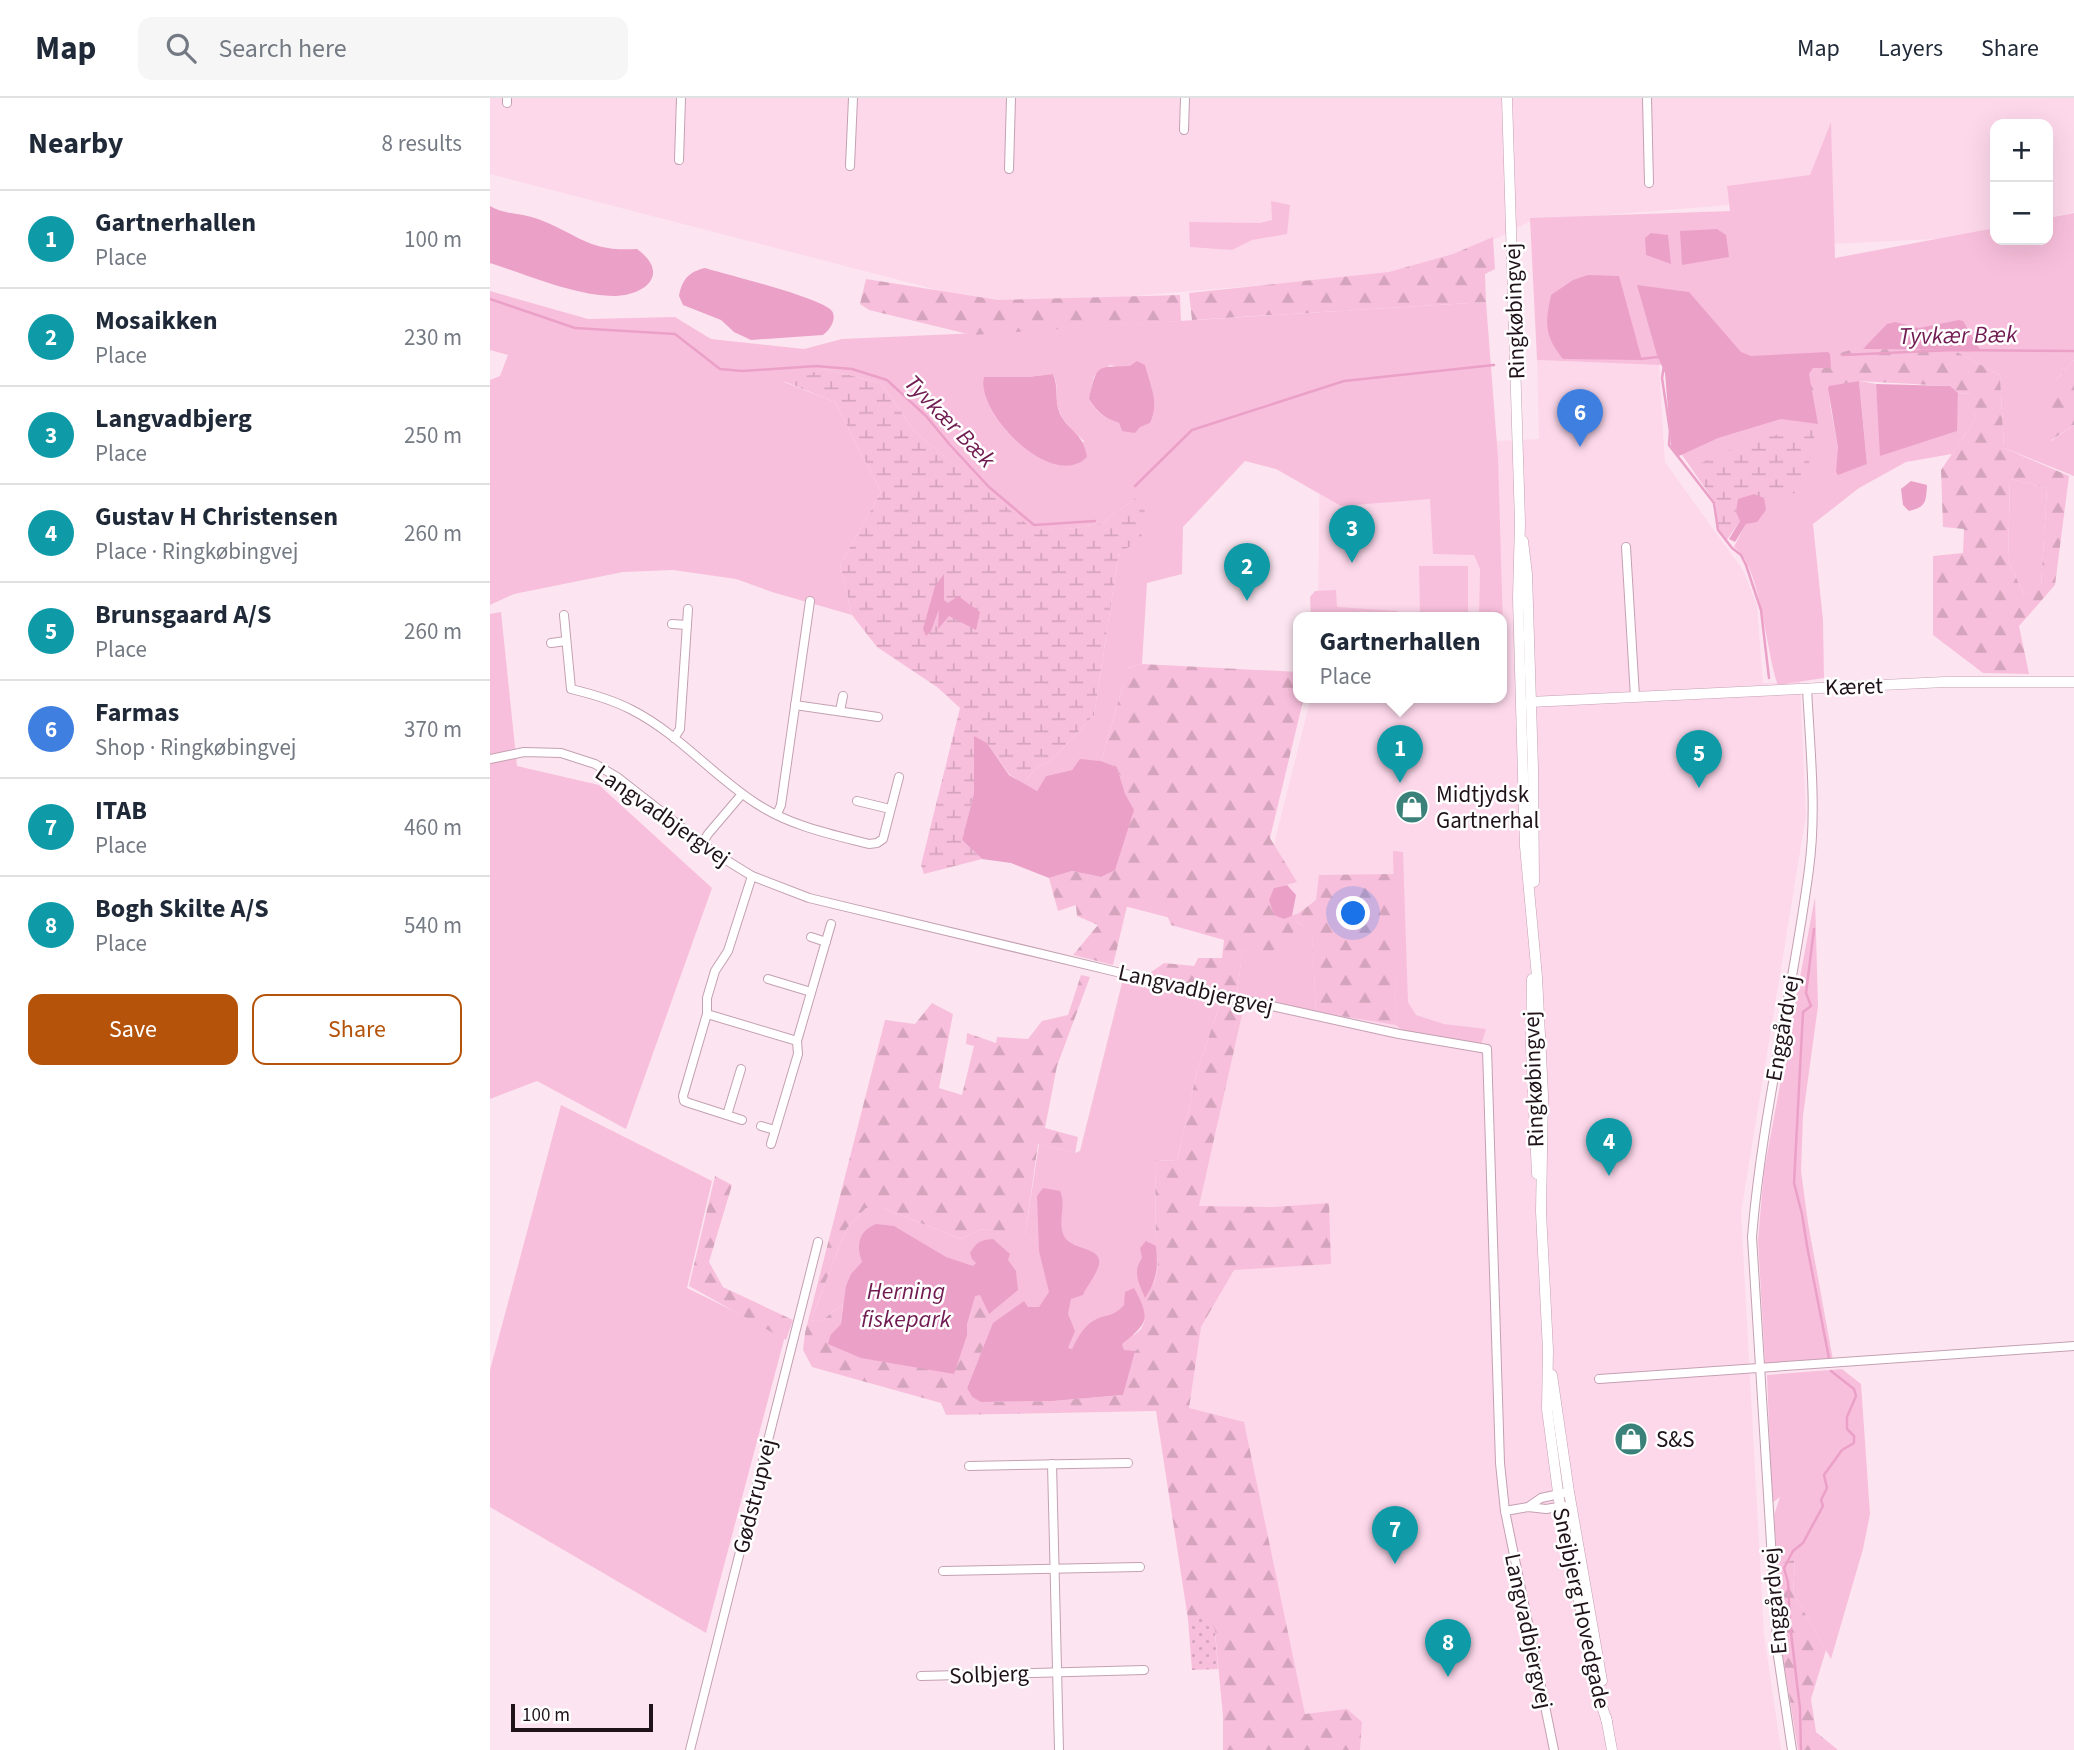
<!DOCTYPE html>
<html lang="en">
<head>
<meta charset="utf-8">
<style>
	body { margin:0; font-family:"Source Sans 3",sans-serif; background:#f6f6f7; color:#1f2937 }
	.controls { position:absolute; right:21px; top:21px; display:grid; overflow:hidden; border-radius:14px; box-shadow:0 7px 28px #0002 }
	.controls button { width:63px; height:63px; display:grid; place-items:center; padding:0; border:0; border-bottom:2px solid #e0e1e3; background:#fff; color:#1f2937; font:35px sans-serif }
	.scale { position:absolute; left:21px; bottom:18px; width:142px; box-sizing:border-box; padding-left:7px; border:4px solid #1f1219; border-top:0; font-size:19px; line-height:24px; white-space:nowrap; color:#1f1219; -webkit-text-stroke:5px #fff; paint-order:stroke }
	.you { position:absolute; left:864px; top:816px; width:24px; height:24px; margin:-18px; border:5px solid #fff; border-radius:50%; background:#1a73e8; box-shadow:0 0 0 10px #1a73e833 }
	.badge { display:grid; place-items:center; width:46px; height:46px; border-radius:50%; background:#b45309; color:#fff; font-size:23px; font-weight:700 }
	.pin { position:absolute; translate:-50% -58px; filter:drop-shadow(0 2px 4px #0008) }
	.pin::after { content:''; position:absolute; top:37px; width:24px; height:21px; background:inherit; clip-path:polygon(0 0,100% 0,50% 100%) }
	.popup { position:absolute; left:803px; top:514px; width:214px; height:91px; box-sizing:border-box; display:grid; place-content:center; border-radius:14px; background:#fff; filter:drop-shadow(0 2px 5px #0005); font-size:23px; white-space:nowrap; color:#747a83 }
	.popup b { font-size:26px; color:#1f2937 }
	.popup::after { content:''; position:absolute; left:50%; top:100%; margin-left:-14px; border:14px solid transparent; border-top-color:#fff }
	.list { margin:0; padding:0; list-style:none }
	h2 { display:flex; justify-content:space-between; align-items:center; height:91px; margin:0; padding:0 28px; font-size:30px }
	h2 small { font-size:23px; font-weight:400; color:#747a83 }
	.list li { display:grid; grid-template-columns:46px 1fr auto; gap:21px; align-items:center; box-sizing:border-box; height:98px; padding:0 28px; border-top:2px solid #e0e1e3 }
	.list b { display:block; font-size:26px; white-space:nowrap }
	.list p { margin:0; font-size:23px; white-space:nowrap; color:#747a83 }
	.list em { font-size:23px; font-style:normal; color:#747a83 }
	.actions { display:flex; gap:14px; padding:21px 28px }
	.actions a { flex:1; padding:16px 0; border:2px solid #b45309; border-radius:14px; text-align:center; font-size:24px; color:#b45309 }
	.actions .main { background:#b45309; color:#fff }
	.icon { flex:none; width:38px; height:38px; fill:none; stroke:currentColor; stroke-width:2; stroke-linecap:round; stroke-linejoin:round }
	.map { position:relative; flex:none; width:1584px; height:1652px; overflow:hidden }
	header { display:flex; align-items:center; gap:42px; box-sizing:border-box; height:98px; padding:0 35px; background:#fff; border-bottom:2px solid #e0e1e3 }
	header strong { font-size:33px }
	nav { display:flex; gap:38px; margin-inline-start:auto; font-size:24px }
	.search { width:490px; height:63px; background:#f6f6f7; display:flex; align-items:center; gap:18px; box-sizing:border-box; padding:0 24px; border-radius:14px; color:#747a83; font-size:26px }
	main { display:flex }
	aside { flex:1; background:#fff }
	.map>svg:first-child { display:block }
</style>
</head>
<body>
<header>
<strong>Map</strong>
<div class="search"><svg class="icon" aria-label="search" viewBox="0 0 24 24"><circle cx="10" cy="10" r="6"/><path d="M15 15l6 6"/></svg>Search here</div>
<nav><a>Map</a><a>Layers</a><a>Share</a></nav>
</header>
<main>
<aside>
<h2>Nearby<small>8 results</small></h2>
<ul class="list">
<li><span class="badge" style="background:#0f9aa8">1</span><div><b>Gartnerhallen</b><p>Place</p></div><em>100 m</em></li>
<li><span class="badge" style="background:#0f9aa8">2</span><div><b>Mosaikken</b><p>Place</p></div><em>230 m</em></li>
<li><span class="badge" style="background:#0f9aa8">3</span><div><b>Langvadbjerg</b><p>Place</p></div><em>250 m</em></li>
<li><span class="badge" style="background:#0f9aa8">4</span><div><b>Gustav H Christensen</b><p>Place · Ringkøbingvej</p></div><em>260 m</em></li>
<li><span class="badge" style="background:#0f9aa8">5</span><div><b>Brunsgaard A/S</b><p>Place</p></div><em>260 m</em></li>
<li><span class="badge" style="background:#3f7fe0">6</span><div><b>Farmas</b><p>Shop · Ringkøbingvej</p></div><em>370 m</em></li>
<li><span class="badge" style="background:#0f9aa8">7</span><div><b>ITAB</b><p>Place</p></div><em>460 m</em></li>
<li><span class="badge" style="background:#0f9aa8">8</span><div><b>Bogh Skilte A/S</b><p>Place</p></div><em>540 m</em></li>
</ul>
<div class="actions"><a class="main">Save</a><a>Share</a></div>
</aside>
<div class="map">
<svg width="1584" height="1652" viewBox="0 0 1584 1652">
	<defs>
		<pattern id="forest-firs" width="22" height="20" patternUnits="userSpaceOnUse" patternTransform="scale(1.75)"><rect width="22" height="20" fill="#f8bfdc"/><path d="M5 1l3.5 6h-7zM16 11l3.5 6h-7z" fill="#d4a3bc"/></pattern>
		<pattern id="wetland-marsh" width="20" height="14" patternUnits="userSpaceOnUse" patternTransform="scale(1.75)"><rect width="20" height="14" fill="#f8bfdc"/><path d="M1 5h8M5 5V1M11 12h8M15 12V8" fill="none" stroke="#d4a3bc"/></pattern>
		<pattern id="park-dots" width="8" height="8" patternUnits="userSpaceOnUse" patternTransform="scale(1.75)"><rect width="8" height="8" fill="#f8bfdc"/><path d="M2 2h.1M6 6h.1" fill="none" stroke="#d4a3bc" stroke-width="1.8" stroke-linecap="round"/></pattern>
	</defs>
	<rect width="100%" height="100%" fill="#fce5f0"/>
	<g fill="#fdd8eb">
		<polygon points="0,0 1584,0 1584,114 1558,120 1558,26 1505,26 1505,131 1465,140 1256,150 1252,106 1041,123 1000,144 928,174 513,209 0,76"/>
		<polygon points="1047,262 1169,267 1175,364 1253,472 1267,507 1273,585 1310,584 1316,717 1251,1115 1274,1536 1291,1652 733,1652 733,1618 725,1533 690,1311 709,1108 754,908 780,762 821,599 1012,599 1012,519 828,519 830,351 1049,341"/>
	</g>
	<g fill="#f8bfdc" fill-rule="evenodd">
		<path d="M 1341,24 L 1345,160 L 1505,130 L 1505,142 L 1558,142 L 1558,120 L 1584,115 L 1584,262 L 1566,282 L 1561,343 L 1584,327 L 1584,378 L 1514,350 L 1510,277 L 1463,252 L 1319,293 L 1339,288 L 1340,306 L 1348,350 L 1377,365 L 1369,283 L 1386,286 L 1391,357 L 1466,333 L 1468,295 L 1483,296 L 1485,322 L 1462,356 L 1416,364 L 1369,390 L 1323,426 L 1333,522 L 1334,580 L 1288,587 C 1276,555 1271,467 1244,449 L 1256,425 L 1264,396 L 1236,443 L 1228,429 L 1226,406 L 1186,348 L 1178,264 L 1169,267 L 1047,262 L 1040,120 L 1240,113 L 1237,88 L 1320,77 Z"/>
		<polygon points="781,103 800,107 797,136 762,142 742,152 700,149 699,124 770,125 782,122"/>
		<path d="M 0,193 L 98,221 L 185,219 L 221,241 L 314,251 L 352,241 L 511,234 L 996,204 L 1008,360 L 1015,595 L 1012,594 L 1012,519 L 989,519 L 990,471 L 984,457 L 943,456 L 940,401 L 851,408 L 786,371 L 755,363 L 693,429 L 692,476 L 657,485 L 652,566 L 638,570 L 751,838 L 630,807 L 633,587 L 611,663 L 590,662 L 582,672 L 556,678 L 547,693 L 533,686 L 548,668 L 560,664 L 604,617 L 629,454 L 656,393 L 612,425 L 587,430 L 544,433 L 425,334 L 391,285 L 335,271 L 294,284 L 345,304 L 391,394 L 350,467 L 362,517 L 282,494 L 246,481 L 183,472 L 133,474 L 24,496 L 0,507 L 0,282 L 10,278 L 18,257 L 0,252 ZM 620,267 C 664,273 666,283 660,325 L 632,333 L 629,325 C 614,320 607,315 599,301 L 604,278 ZM 563,276 C 568,286 566,293 567,303 C 568,321 583,332 595,344 L 517,334 L 497,302 L 494,279 L 538,279 Z"/>
		<polygon points="1520,381 1557,390 1551,489 1534,497 1518,462"/>
		<polygon points="929,468 978,468 978,519 930,519"/>
		<polygon points="846,492 847,509 908,513 909,519 821,519 820,499 825,493"/>
		<polygon points="11,514 27,668 109,687 222,790 136,1031 47,983 0,1001 0,516"/>
		<polygon points="903,753 913,754 918,904 926,917 954,926 996,931 991,947 913,933 906,927"/>
		<polygon points="1325,799 1328,908 1313,1018 1311,1073 1318,1125 1343,1262 1275,1265 1268,1142 1274,1073"/>
		<polygon points="806,823 822,833 826,914 747,895 753,849 779,854"/>
		<polygon points="634,877 731,903 707,973 687,1063 665,1062 666,1148 668,1168 655,1222 643,1237 659,1244 633,1297 351,1226 353,1206 330,1224 321,1222 356,1131 376,1110 393,1110 471,1141 491,1131 535,1137 549,1046 585,1055 590,1053"/>
		<polygon points="71,1007 222,1083 197,1190 295,1238 216,1535 0,1409 0,1272"/>
		<polygon points="1352,1271 1371,1286 1380,1416 1373,1451 1341,1561 1303,1495 1305,1463 1287,1466 1284,1417 1290,1399 1282,1405 1277,1277"/>
	</g>
	<g fill="url(#forest-firs)" fill-rule="evenodd">
		<polygon points="1003,139 1005,171 995,176 996,204 702,222 699,195 899,174 963,156"/>
		<polygon points="376,181 508,202 690,197 691,223 482,237 379,212 370,206"/>
		<path d="M 1363,251 L 1463,252 L 1510,277 L 1514,350 L 1579,378 L 1565,487 L 1529,528 L 1539,576 L 1493,575 L 1443,537 L 1443,458 L 1473,455 L 1474,431 L 1453,429 L 1451,372 L 1485,322 L 1482,296 L 1468,295 L 1459,288 L 1369,283 L 1319,293 L 1315,266 ZM 1520,381 L 1557,390 L 1551,488 L 1534,497 L 1518,462 Z"/>
		<polygon points="1584,262 1584,327 1560,343 1560,310 1566,282"/>
		<polygon points="652,566 808,574 808,599 814,599 780,740 807,784 784,790 794,821 809,815 826,802 829,777 904,776 906,927 826,914 822,834 807,823 800,845 779,854 753,850 747,895 657,877 674,865 704,868 708,860 732,860 734,842 681,827 673,807 639,800 623,867 583,857 608,827 587,818 586,807 568,813 559,780 582,773 611,779 644,712 635,696 627,669 611,663 638,570"/>
		<path d="M 591,877 L 600,879 L 567,968 L 555,1030 L 588,1039 L 585,1055 L 548,1046 L 535,1138 L 491,1131 L 471,1141 L 393,1110 L 376,1110 L 356,1131 L 321,1222 L 330,1224 L 353,1206 L 351,1226 L 341,1236 L 477,1237 C 477,1224 478,1209 485,1198 L 490,1197 L 503,1225 L 477,1290 L 482,1299 L 492,1304 L 563,1303 L 633,1297 L 645,1253 L 658,1244 L 643,1238 L 651,1231 L 655,1222 L 655,1200 L 664,1186 L 668,1168 L 666,1148 L 665,1062 L 687,1063 L 707,973 L 731,903 L 754,908 L 709,1108 L 785,1109 L 839,1105 L 841,1166 L 744,1172 L 711,1229 L 699,1310 L 754,1324 L 815,1616 L 857,1611 L 872,1624 L 870,1652 L 733,1652 L 733,1618 L 725,1533 L 720,1522 L 698,1521 L 666,1313 L 456,1317 L 451,1305 L 322,1269 L 313,1252 L 315,1235 L 395,922 L 425,926 L 442,905 L 463,916 L 449,990 L 472,997 L 484,948 L 476,946 L 477,935 L 506,945 L 507,939 L 538,941 L 552,923 L 578,917 Z"/>
		<polygon points="225,1078 242,1087 219,1164 233,1189 303,1222 296,1242 199,1188"/>
		<polygon points="1305,1462 1303,1495 1336,1552 1321,1601 1326,1634 1348,1652 1308,1652 1293,1559 1287,1466"/>
	</g>
	<g fill="url(#wetland-marsh)">
		<polygon points="335,271 391,285 425,334 544,432 587,430 612,425 657,392 651,443 629,454 604,617 560,664 548,668 533,686 519,676 497,645 484,639 484,695 472,742 492,761 434,776 431,767 470,610 447,589 387,549 362,517 350,467 391,394 345,304 293,283"/>
		<polygon points="1326,331 1313,394 1274,400 1263,396 1250,423 1236,443 1228,429 1226,406 1202,369 1270,339"/>
	</g>
	<polygon fill="url(#park-dots)" points="698,1521 720,1521 725,1533 728,1571 702,1572"/>
	<g fill="#eba0c8">
		<path d="M 0,108 C 15,117 32,115 48,121 C 90,137 98,154 147,151 C 180,175 157,197 125,198 C 85,198 38,177 0,165 Z"/>
		<polygon points="1227,131 1236,137 1239,159 1192,167 1190,133"/>
		<polygon points="1161,135 1178,137 1181,166 1156,157 1155,140"/>
		<path d="M 215,170 C 235,176 332,200 342,213 C 347,221 340,232 333,237 L 261,242 L 244,234 L 231,222 L 193,207 L 189,198 C 192,182 198,174 215,170 Z"/>
		<path d="M 1098,177 L 1129,178 L 1152,262 L 1073,261 C 1054,237 1055,226 1061,197 L 1083,182 Z"/>
		<polygon points="1147,187 1199,194 1251,254 1261,258 1338,254 1340,256 1341,270 1323,270 1319,276 1328,326 1291,321 1228,340 1189,358 1181,348 1175,275 1167,257"/>
		<polygon points="1469,222 1473,223 1490,252 1373,251 1397,226 1405,224 1429,230"/>
		<path d="M 647,263 L 655,267 C 660,288 670,304 660,325 L 650,329 L 645,335 L 632,333 L 629,325 C 614,320 607,314 599,301 C 607,266 606,269 640,268 Z"/>
		<path d="M 563,276 C 569,289 564,303 570,316 C 580,335 593,334 597,359 C 562,394 485,314 494,279 L 538,279 Z"/>
		<polygon points="1369,283 1377,366 1348,377 1346,374 1348,350 1338,290 1339,288"/>
		<polygon points="1386,286 1460,288 1468,295 1467,333 1390,358"/>
		<path d="M 1421,383 L 1437,387 C 1436,404 1436,409 1419,413 L 1413,407 L 1411,391 Z"/>
		<polygon points="1264,396 1274,400 1276,412 1267,424 1256,426 1245,444 1239,441 1250,423 1246,414 1248,401"/>
		<polygon points="454,476 454,502 458,505 468,498 490,514 486,532 459,518 448,531 449,511 441,533 436,538 433,531 445,488"/>
		<polygon points="484,638 497,645 519,677 547,693 556,678 582,672 590,661 611,663 627,669 635,696 644,712 625,772 611,779 582,773 559,780 521,765 492,761 472,742 484,695"/>
		<polygon points="797,787 806,797 802,818 794,821 784,817 779,802 784,790"/>
		<path d="M 553,1090 L 570,1093 C 577,1107 567,1123 574,1138 C 581,1153 613,1148 609,1167 C 606,1177 597,1188 593,1197 L 581,1201 L 578,1216 L 585,1233 L 578,1250 L 582,1251 C 587,1241 593,1229 603,1223 C 616,1215 621,1221 634,1207 L 635,1194 L 644,1190 C 661,1221 658,1225 632,1246 L 634,1252 L 645,1253 L 633,1297 L 563,1303 L 491,1304 L 482,1299 L 477,1290 L 503,1225 L 534,1203 L 538,1209 L 549,1209 L 559,1194 L 549,1153 L 547,1098 Z"/>
		<path d="M 386,1126 L 404,1128 L 456,1159 L 483,1168 L 486,1165 L 482,1161 L 480,1155 C 487,1144 490,1142 503,1141 L 520,1156 L 518,1162 L 526,1173 L 528,1192 L 499,1216 L 490,1197 L 485,1198 L 477,1226 L 477,1237 L 464,1276 L 371,1260 L 338,1246 L 341,1236 L 351,1226 L 356,1188 L 361,1176 L 372,1164 C 366,1148 368,1133 386,1126 Z"/>
		<path d="M 656,1143 L 666,1148 C 668,1169 667,1182 655,1200 C 649,1185 642,1174 652,1160 L 650,1150 Z"/>
	</g>
	<g fill="none" stroke-linecap="round" stroke-linejoin="round">
		<g stroke="#eba0c8" stroke-width="2.5">
			<polyline points="0,201 85,230 185,236 230,271 252,273 326,268 362,271 397,282 436,318 460,347 499,389 544,427 605,423"/>
			<polyline points="1353,257 1463,252 1584,253"/>
			<polyline points="1150,261 1168,259"/>
			<polyline points="1174,268 1172,280 1180,333 1179,347 1224,405 1228,432 1242,450 1251,457 1256,467 1271,512 1279,580"/>
			<polyline points="645,388 702,332 854,283 1004,267"/>
			<polyline points="1324,831 1316,895 1321,908 1313,914 1304,1085 1312,1116 1317,1148 1339,1260"/>
			<polyline points="1311,1652 1310,1611 1300,1526 1298,1484 1294,1470 1303,1453 1313,1445 1333,1408 1331,1402 1337,1390 1334,1377 1352,1352 1364,1345 1364,1338 1357,1331 1357,1319 1366,1298 1364,1291 1341,1273"/>
		</g>
		<defs>
			<g id="minor">
				<polyline points="1157,0 1159,85"/>
				<polyline points="17,5 17,0"/>
				<polyline points="694,32 695,0"/>
				<polyline points="189,62 191,0"/>
				<polyline points="360,68 363,0"/>
				<polyline points="519,71 521,0"/>
				<polyline points="1136,449 1145,599"/>
				<path d="M 74,517 L 81,591 C 102,596 123,602 142,612 C 189,636 223,678 267,706 C 301,728 340,736 379,746 L 387,745 L 393,741 L 409,679"/>
				<polyline points="182,526 197,527"/>
				<polyline points="61,545 76,543"/>
				<polyline points="305,607 388,619"/>
				<polyline points="350,613 353,598"/>
				<polyline points="184,640 190,631 198,511"/>
				<polyline points="0,661 34,654 71,655 105,666 127,679 223,754 262,778 319,800 631,875 909,936 997,951 1010,1365 1015,1413 1064,1652"/>
				<polyline points="367,703 400,711"/>
				<polyline points="287,716 291,707 320,503"/>
				<polyline points="212,746 218,736 252,696"/>
				<polyline points="321,839 336,844"/>
				<polyline points="278,881 321,894"/>
				<polyline points="217,916 307,943"/>
				<polyline points="237,1017 251,971"/>
				<polyline points="252,1022 199,1005 194,1003 193,998 217,916 217,900 225,873 238,853 262,778"/>
				<polyline points="271,1028 285,1032"/>
				<polyline points="281,1046 308,956 307,943 341,826"/>
				<polyline points="1109,1281 1584,1248"/>
				<polyline points="562,1366 569,1652"/>
				<polyline points="479,1368 638,1365"/>
				<polyline points="1038,1409 1051,1400 1079,1394"/>
				<polyline points="1015,1413 1038,1409 1056,1411 1074,1408"/>
				<polyline points="453,1473 650,1469"/>
				<polyline points="431,1578 654,1572"/>
				<polyline points="200,1652 328,1144"/>
				<path d="M 1302,1652 L 1288,1558 L 1262,1139 C 1272,1015 1303,894 1319,771 C 1327,712 1320,650 1317,590"/>
			</g>
			<g id="tertiary">
				<polyline points="1017,0 1030,425 1028,500 1035,748 1047,879 1053,997 1051,1114 1058,1252 1057,1311 1070,1409 1107,1592 1117,1624"/>
				<polyline points="1033,443 1037,476 1043,670 1044,784"/>
				<polyline points="1040,604 1455,584 1584,584"/>
				<polyline points="1042,881 1041,948 1047,1076"/>
				<polyline points="1062,1277 1079,1394 1112,1583"/>
				<polyline points="1116,1619 1122,1652"/>
			</g>
		</defs>
		<use href="#minor" stroke="#c4a0b2" stroke-width="10"/>
		<use href="#tertiary" stroke="#c4a0b2" stroke-width="11"/>
		<use href="#minor" stroke="#fff" stroke-width="8"/>
		<use href="#tertiary" stroke="#fff" stroke-width="10"/>
	</g>
	<defs>
		<symbol id="shop-disc" viewBox="-11 -11 22 22"><circle r="9.5" fill="#3a8179" stroke="#fff"/><path d="M-5-2.5h2.3a2.7 3.5 0 0 1 5.4 0H5L5.5 6h-11ZM-1.5-2.5h3a1.5 2.3 0 0 0-3 0Z" fill="#fff"/></symbol>
	</defs>
	<g fill-rule="evenodd">
		<use href="#shop-disc" x="903" y="690" width="38" height="38"/>
		<use href="#shop-disc" x="1122" y="1322" width="38" height="38"/>
	</g>
	<g text-anchor="middle" stroke-width="5" stroke-linejoin="round" paint-order="stroke">
		<g font-size="23" fill="#1f1219" stroke="#fff">
			<text transform="translate(1024 213) rotate(-92)" y="8">Ringkøbingvej</text>
			<text transform="translate(1364 588) rotate(-2)" y="8">Kæret</text>
			<text transform="translate(173 717) rotate(35)" y="8">Langvadbjergvej</text>
			<text transform="translate(706 891) rotate(13)" y="8">Langvadbjergvej</text>
			<text transform="translate(1292 930) rotate(-80)" y="8">Enggårdvej</text>
			<text transform="translate(1043 981) rotate(-92)" y="8">Ringkøbingvej</text>
			<text transform="translate(264 1398) rotate(-76)" y="8">Gødstrupvej</text>
			<text transform="translate(1284 1503) rotate(-95)" y="8">Enggårdvej</text>
			<text transform="translate(1092 1510) rotate(78)" y="8">Snejbjerg Hovedgade</text>
			<text transform="translate(1039 1533) rotate(78)" y="8">Langvadbjergvej</text>
			<text transform="translate(499 1576) rotate(-2)" y="8">Solbjerg</text>
		</g>
		<g font-size="23" fill="#1f1219" stroke="#fff" text-anchor="start">
			<text x="946" y="704">Midtjydsk<tspan x="946" dy="26">Gartnerhal</tspan></text>
			<text x="1166" y="1349">S&amp;S</text>
		</g>
		<g font-size="24" font-style="italic" fill="#701b51" stroke="#fff">
			<text transform="translate(1468 237) rotate(-1)" y="8">Tyvkær Bæk</text>
			<text transform="translate(460 323) rotate(46)" y="8">Tyvkær Bæk</text>
			<text x="416" y="1201">Herning<tspan x="416" dy="28">fiskepark</tspan></text>
		</g>
	</g>
</svg>
<div class="controls">
<button>+</button>
<button>−</button>
</div>
<div class="scale">100 m</div>
<div class="you"></div>
<div class="pin badge" style="left:910px;top:685px;background:#0f9aa8">1</div>
<div class="popup"><b>Gartnerhallen</b>Place</div>
<div class="pin badge" style="left:757px;top:503px;background:#0f9aa8">2</div>
<div class="pin badge" style="left:862px;top:465px;background:#0f9aa8">3</div>
<div class="pin badge" style="left:1119px;top:1078px;background:#0f9aa8">4</div>
<div class="pin badge" style="left:1209px;top:690px;background:#0f9aa8">5</div>
<div class="pin badge" style="left:1090px;top:349px;background:#3f7fe0">6</div>
<div class="pin badge" style="left:905px;top:1466px;background:#0f9aa8">7</div>
<div class="pin badge" style="left:958px;top:1579px;background:#0f9aa8">8</div>
</div>
</main>
</body>
</html>
